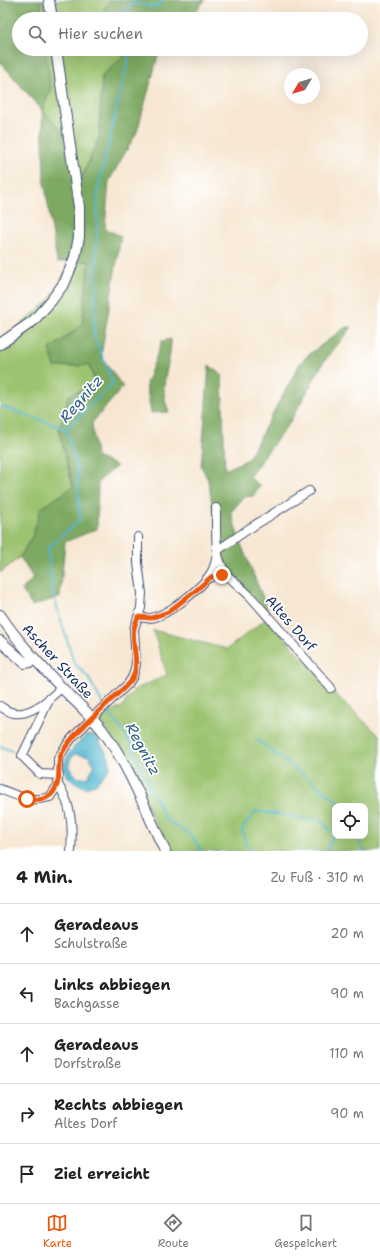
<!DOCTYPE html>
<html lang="de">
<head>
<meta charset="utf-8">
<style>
	body { margin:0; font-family:"Shantell Sans",sans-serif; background:#f2f2f2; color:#222 }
	.controls { position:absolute; right:12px; bottom:12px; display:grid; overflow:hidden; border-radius:8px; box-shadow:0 4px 16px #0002 }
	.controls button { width:36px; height:36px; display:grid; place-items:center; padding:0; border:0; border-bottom:1px solid #e0e0e0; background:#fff; color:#222; font:20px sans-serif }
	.compass { position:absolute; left:284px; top:68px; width:36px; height:36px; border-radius:50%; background:#fff; box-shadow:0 4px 16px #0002; rotate:232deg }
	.stop { position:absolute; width:12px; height:12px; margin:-9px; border:3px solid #ea580c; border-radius:50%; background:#fff }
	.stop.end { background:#ea580c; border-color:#fff; box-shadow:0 1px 4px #0008 }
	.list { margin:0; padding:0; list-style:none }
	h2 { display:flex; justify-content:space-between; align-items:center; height:52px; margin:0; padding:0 16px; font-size:17px }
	h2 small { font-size:13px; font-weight:400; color:#767676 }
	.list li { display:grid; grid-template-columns:26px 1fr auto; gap:12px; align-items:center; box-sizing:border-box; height:60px; padding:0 16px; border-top:1px solid #e0e0e0 }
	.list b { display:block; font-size:15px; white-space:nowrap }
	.list p { margin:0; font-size:13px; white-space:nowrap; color:#767676 }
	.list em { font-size:13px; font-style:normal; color:#767676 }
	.icon { flex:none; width:22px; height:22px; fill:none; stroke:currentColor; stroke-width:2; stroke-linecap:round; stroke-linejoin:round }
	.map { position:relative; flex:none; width:380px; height:851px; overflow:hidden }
	.search { position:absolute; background:#fff; box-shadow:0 4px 16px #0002; left:12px; right:12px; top:12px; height:44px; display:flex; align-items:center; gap:10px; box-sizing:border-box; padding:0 14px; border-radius:22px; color:#767676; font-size:15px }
	.sheet { height:352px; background:#fff }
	nav { display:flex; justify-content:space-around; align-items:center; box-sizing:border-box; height:56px; border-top:1px solid #e0e0e0; background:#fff; font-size:11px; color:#767676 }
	nav a { display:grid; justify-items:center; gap:2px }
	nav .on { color:#ea580c }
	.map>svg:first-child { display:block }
</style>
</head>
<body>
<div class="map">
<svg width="380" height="851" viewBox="0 0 380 851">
	<rect width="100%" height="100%" fill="#fff"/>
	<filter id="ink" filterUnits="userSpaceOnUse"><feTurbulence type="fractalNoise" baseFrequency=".025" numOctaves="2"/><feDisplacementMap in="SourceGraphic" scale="8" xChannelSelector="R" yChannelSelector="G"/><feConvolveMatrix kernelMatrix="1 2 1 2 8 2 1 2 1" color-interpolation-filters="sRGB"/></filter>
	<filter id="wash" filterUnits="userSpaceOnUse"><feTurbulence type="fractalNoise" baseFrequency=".012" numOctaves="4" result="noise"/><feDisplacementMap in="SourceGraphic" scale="16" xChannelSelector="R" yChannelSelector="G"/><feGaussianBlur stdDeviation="0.9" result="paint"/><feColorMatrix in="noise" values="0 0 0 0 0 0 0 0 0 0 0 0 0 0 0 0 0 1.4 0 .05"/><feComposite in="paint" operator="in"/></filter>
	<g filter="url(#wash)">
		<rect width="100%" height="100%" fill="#f7e7d2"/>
		<g fill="#9cc36f" stroke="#5c7966" fill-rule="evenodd">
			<polygon points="41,0 44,0 47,19 41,19"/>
			<polygon points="55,0 110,0 104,8 106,19 57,19"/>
			<polygon points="45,49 52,49 66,137 42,110 51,90"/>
			<polygon points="61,49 131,49 102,76 99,138 79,183"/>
			<polygon points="89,261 82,325 50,349 55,367 89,365 96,385 69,395 59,430 73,487 42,508 32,537 20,557 0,573 0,342 50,300 70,262"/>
			<path d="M 267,618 L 332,691 L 380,736 L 380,851 L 169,851 L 130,771 L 99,717 L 122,707 L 134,690 L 167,675 L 153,630 L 227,649 ZM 335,806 L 365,806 L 365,836 L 335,836 Z"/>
		</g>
		<g fill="#7da962" stroke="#4c6c60">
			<polygon points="0,0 41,0 41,19 19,19 19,49 45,49 51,90 42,110 74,145 80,182 99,138 102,76 131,49 164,49 158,56 137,132 109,181 105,229 121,236 101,356 123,387 92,423 96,457 117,466 98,482 97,529 65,542 60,597 32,606 22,590 33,578 20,557 32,537 41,508 73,487 59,430 69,395 96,385 89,365 55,367 50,349 82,325 89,261 57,262 44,180 42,110 1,63 0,44"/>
			<polygon points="110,0 205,0 189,19 106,19 104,8"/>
			<polygon points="346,327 352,327 323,363 290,422 249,477 260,486 253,496 244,497 231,512 239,539 270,615 229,572 219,544 208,480 201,466 209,365 222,375 225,470 248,459 299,365 308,355"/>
			<path d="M 171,339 C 172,357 163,375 164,393 C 164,399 167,406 169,412 L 151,413 L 146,384 L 162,341 Z"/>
		</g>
		<path fill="#50b6ce" stroke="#367296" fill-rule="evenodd" d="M 86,735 L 96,736 L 109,757 L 110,768 L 97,783 L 86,788 C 80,785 71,781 67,776 C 56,761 78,744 86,735 ZM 76,754 L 89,756 L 94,766 L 88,777 L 78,778 L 70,769 L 70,759 Z"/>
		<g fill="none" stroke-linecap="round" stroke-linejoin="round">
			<g stroke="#50b6ce" stroke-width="2">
				<polyline points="120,19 131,3 157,7 163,0"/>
				<polyline points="0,406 66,429"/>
				<polyline points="103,704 88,677 74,663 52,591 48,548 80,520 77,467 66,429 113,383 94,335 98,189 130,52 129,49"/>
				<polyline points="105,707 127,737 166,820 190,834 202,851"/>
				<polyline points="256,739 344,806"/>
				<polyline points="0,746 12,751"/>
				<polyline points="358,836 364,851"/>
				<polyline points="253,851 246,846 242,829 256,811 321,821 334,834 328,847 329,851"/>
			</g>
		</g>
	</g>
	<g filter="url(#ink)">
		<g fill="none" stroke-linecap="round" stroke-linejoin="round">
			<defs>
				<g id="minor">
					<path d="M 216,508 C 217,531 212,560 230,578"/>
					<polyline points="207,579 211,577 219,575 230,578 250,596 331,688"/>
					<path d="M 138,617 C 142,617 146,619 150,618 C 168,616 206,585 213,569 C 216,563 216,556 218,550 L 247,530 L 309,491"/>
					<polyline points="49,700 22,756 40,774 59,775"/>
					<path d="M 0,706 C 4,709 9,712 14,713 C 31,716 50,699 62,687"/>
					<path d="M 58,785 C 72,803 73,828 71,851"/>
					<path d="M 0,789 C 18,796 30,803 50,797 L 58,785 L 58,759 L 64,749 L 72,738 L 92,718 L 128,684 L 133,676 L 136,664 L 134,629 L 141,608 L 142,593 L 138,563 L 138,537"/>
				</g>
				<g id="tertiary">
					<polyline points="49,0 52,19"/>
					<polyline points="0,344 33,321 51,301 65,282 75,257 79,237 79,207 56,49"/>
					<path d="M 0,615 C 18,642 39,664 61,687 C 76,702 91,715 103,731 C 130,767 146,811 165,851"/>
					<polyline points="0,641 25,663 30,662 34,659"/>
				</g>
			</defs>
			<use href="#minor" stroke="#3c4b6f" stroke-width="10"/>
			<use href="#tertiary" stroke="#3c4b6f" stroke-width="12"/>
			<use href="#minor" stroke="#fff" stroke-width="8"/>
			<use href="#tertiary" stroke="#fff" stroke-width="10"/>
		</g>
	</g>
	<g fill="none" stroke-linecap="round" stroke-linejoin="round" filter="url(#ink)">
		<path stroke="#ea580c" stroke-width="5" d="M 27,799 C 38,800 47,801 54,791 C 64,775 53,764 65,748 C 77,730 96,714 112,699 C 119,692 128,686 133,677 C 140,662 131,644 134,628 C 135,624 137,620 138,617 L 151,618 L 168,612 L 194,592 L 211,577 L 222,575"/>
	</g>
	<g text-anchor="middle" stroke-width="3.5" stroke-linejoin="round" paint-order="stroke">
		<g font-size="14" fill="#1b2f5e" stroke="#fff">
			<text transform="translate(291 623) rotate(49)" y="5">Altes Dorf</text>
			<text transform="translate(58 661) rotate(47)" y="5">Ascher Straße</text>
		</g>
		<g font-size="15" font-style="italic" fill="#2e5e85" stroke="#fff">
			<text transform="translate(81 399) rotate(-49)" y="5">Regnitz</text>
			<text transform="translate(143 749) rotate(62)" y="5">Regnitz</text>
		</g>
	</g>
</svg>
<div class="controls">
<button><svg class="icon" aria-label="locate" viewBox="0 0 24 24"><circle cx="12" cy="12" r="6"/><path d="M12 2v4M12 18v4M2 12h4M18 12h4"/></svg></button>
</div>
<svg class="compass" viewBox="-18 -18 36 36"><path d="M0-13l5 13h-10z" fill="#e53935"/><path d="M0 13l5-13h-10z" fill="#767676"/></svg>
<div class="stop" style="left:27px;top:799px"></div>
<div class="stop end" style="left:222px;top:575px"></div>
<div class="search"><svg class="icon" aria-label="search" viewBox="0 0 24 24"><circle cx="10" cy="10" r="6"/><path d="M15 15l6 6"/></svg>Hier suchen</div>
</div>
<section class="sheet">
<h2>4 Min.<small>Zu Fuß · 310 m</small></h2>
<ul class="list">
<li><svg class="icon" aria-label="ahead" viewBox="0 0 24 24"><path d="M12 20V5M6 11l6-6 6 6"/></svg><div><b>Geradeaus</b><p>Schulstraße</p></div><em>20 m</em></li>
<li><svg class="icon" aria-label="left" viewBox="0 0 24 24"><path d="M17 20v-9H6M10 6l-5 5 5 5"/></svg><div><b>Links abbiegen</b><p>Bachgasse</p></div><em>90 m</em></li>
<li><svg class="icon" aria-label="ahead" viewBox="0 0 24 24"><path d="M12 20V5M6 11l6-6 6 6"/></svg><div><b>Geradeaus</b><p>Dorfstraße</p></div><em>110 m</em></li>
<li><svg class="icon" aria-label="right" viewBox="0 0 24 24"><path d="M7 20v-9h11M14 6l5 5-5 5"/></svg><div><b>Rechts abbiegen</b><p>Altes Dorf</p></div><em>90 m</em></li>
<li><svg class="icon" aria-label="arrive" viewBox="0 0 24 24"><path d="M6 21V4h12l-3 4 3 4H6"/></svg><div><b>Ziel erreicht</b></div></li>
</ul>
</section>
<nav>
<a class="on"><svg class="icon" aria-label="map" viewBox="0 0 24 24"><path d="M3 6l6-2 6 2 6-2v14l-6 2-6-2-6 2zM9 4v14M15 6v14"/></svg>Karte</a>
<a><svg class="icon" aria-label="directions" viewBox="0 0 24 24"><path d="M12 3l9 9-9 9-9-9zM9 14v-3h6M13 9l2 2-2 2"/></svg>Route</a>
<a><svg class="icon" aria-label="saved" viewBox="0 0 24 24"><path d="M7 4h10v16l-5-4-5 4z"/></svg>Gespeichert</a>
</nav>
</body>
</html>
